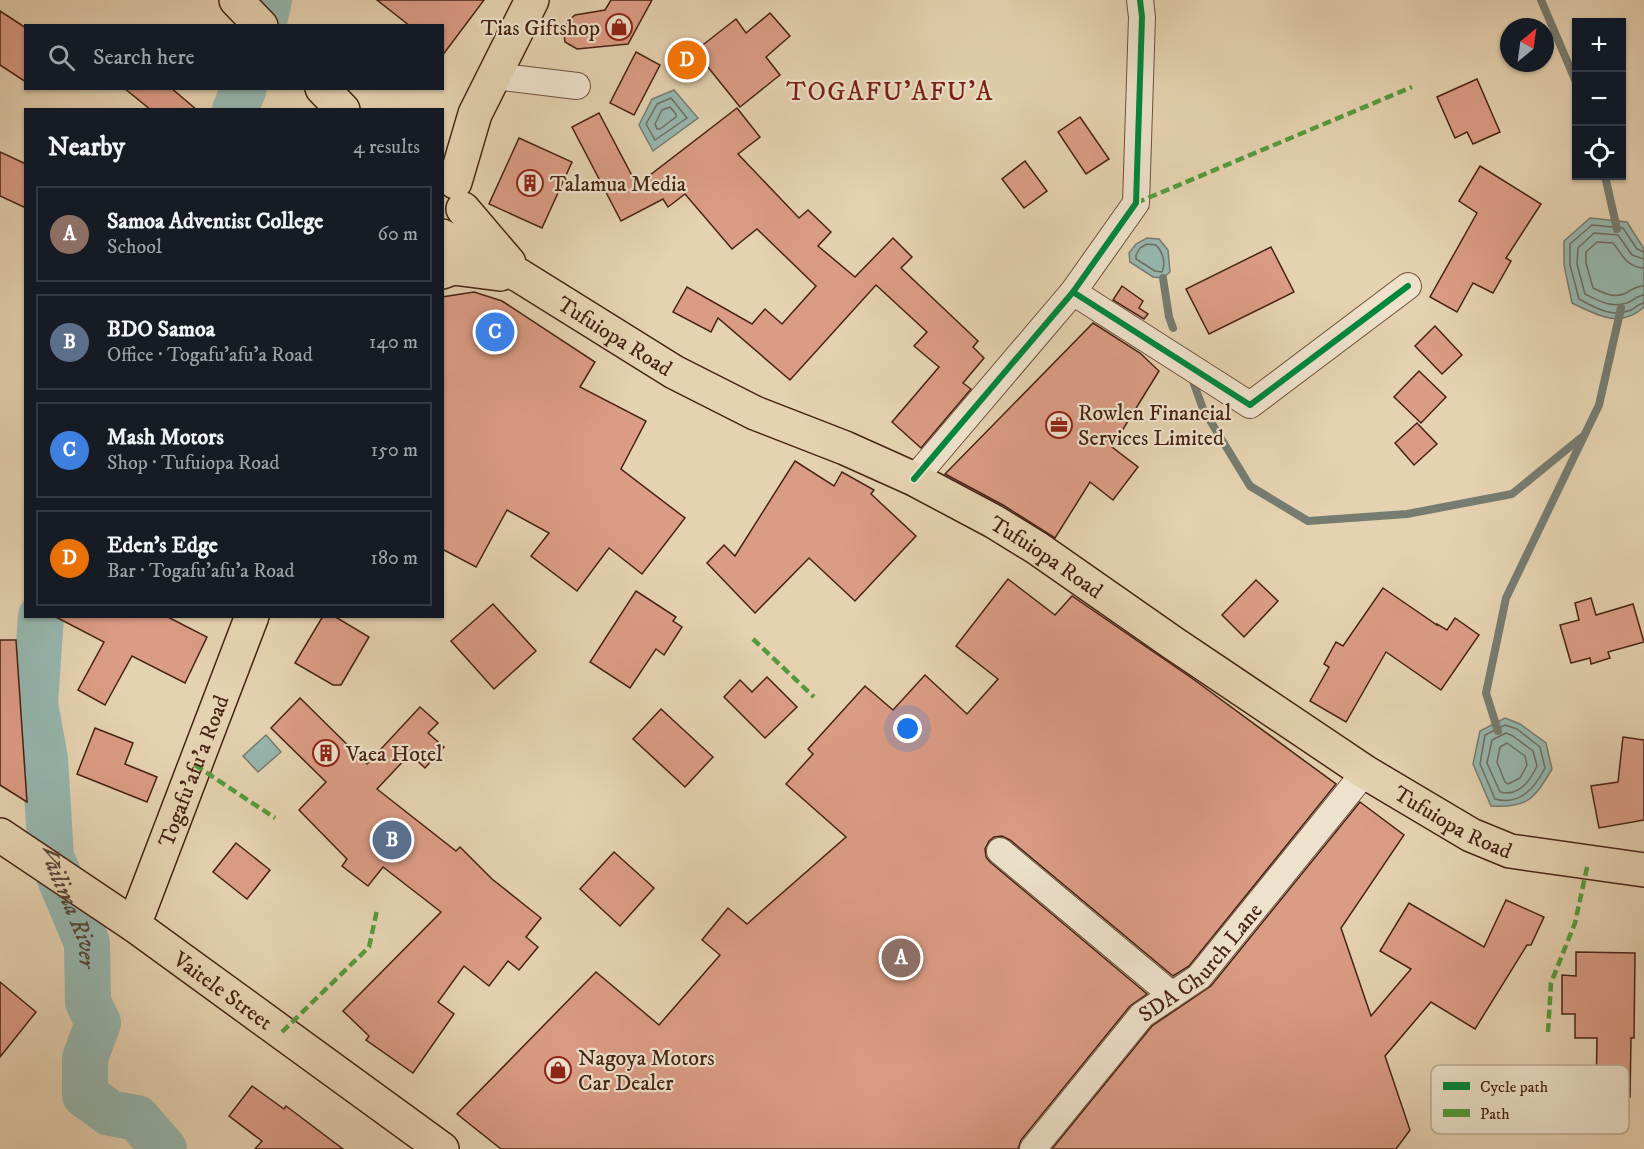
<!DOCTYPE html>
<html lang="en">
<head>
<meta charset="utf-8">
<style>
	body { margin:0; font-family:"IM FELL DW Pica",serif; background:#20242c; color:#f1f3f6 }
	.controls { position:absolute; right:18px; top:18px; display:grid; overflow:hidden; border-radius:0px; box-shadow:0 2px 4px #0004 }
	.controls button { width:54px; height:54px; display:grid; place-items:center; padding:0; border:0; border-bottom:2px solid #363941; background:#171b24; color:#f1f3f6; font:30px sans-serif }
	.compass { position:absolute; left:1500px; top:18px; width:54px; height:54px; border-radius:50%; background:#171b24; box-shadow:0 2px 4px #0004; rotate:29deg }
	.you { position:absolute; left:908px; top:729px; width:21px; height:21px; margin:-15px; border:4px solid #fff; border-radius:50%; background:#1a73e8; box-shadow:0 0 0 9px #1a73e833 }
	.badge { display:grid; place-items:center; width:39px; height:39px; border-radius:50%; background:#c59692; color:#fff; font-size:20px; font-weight:700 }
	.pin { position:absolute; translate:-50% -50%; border:3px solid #fff; box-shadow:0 2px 6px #0006 }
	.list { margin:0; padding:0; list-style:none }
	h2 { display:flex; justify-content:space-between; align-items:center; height:78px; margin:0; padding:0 24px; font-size:26px }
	h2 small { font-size:20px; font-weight:400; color:#9ea1a6 }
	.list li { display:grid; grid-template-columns:39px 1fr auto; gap:18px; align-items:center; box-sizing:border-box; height:96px; margin:0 12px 12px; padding:0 12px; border:2px solid #363941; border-radius:0px }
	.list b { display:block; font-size:22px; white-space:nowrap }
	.list p { margin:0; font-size:20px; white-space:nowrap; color:#9ea1a6 }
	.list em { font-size:20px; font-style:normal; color:#9ea1a6 }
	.icon { flex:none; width:33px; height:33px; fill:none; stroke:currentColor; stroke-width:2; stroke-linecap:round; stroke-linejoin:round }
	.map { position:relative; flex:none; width:1644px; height:1149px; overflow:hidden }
	.search { position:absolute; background:#171b24; box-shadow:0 2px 4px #0004; left:24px; top:24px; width:420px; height:66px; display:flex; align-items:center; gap:15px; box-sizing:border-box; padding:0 21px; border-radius:0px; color:#9ea1a6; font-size:22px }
	.panel { position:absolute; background:#171b24; box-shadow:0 2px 4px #0004; left:24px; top:108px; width:420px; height:510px; border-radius:0px }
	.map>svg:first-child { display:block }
</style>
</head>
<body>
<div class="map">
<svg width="1644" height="1149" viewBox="0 0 1644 1149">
	<rect width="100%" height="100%" fill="#e5d2b0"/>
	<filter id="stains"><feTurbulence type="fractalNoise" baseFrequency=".00333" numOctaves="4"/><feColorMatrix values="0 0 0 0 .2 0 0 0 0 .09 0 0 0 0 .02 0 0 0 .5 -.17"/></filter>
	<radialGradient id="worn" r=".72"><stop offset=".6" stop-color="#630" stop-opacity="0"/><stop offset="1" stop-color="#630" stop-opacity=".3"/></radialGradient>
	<g fill="#96b7af" stroke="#767c71" stroke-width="1.5">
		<polygon points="674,90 698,118 653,151 639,125 652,99"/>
		<path d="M 1590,218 L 1627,222 L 1644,249 L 1644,307 C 1620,329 1597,315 1572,303 L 1564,265 L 1564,241 Z"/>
		<polygon points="1147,238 1159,239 1168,250 1170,272 1163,278 1153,277 1130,262 1129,253 1136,244"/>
		<path d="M 1505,718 L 1520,724 L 1546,743 L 1552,769 C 1534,799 1528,808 1491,806 L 1473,764 L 1480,731 Z"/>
		<polygon points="266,735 281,752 258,772 243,756"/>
	</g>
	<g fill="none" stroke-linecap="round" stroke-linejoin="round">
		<g stroke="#6e6d62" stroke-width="1.5">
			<polygon points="671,98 687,118 655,140 646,124 657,104"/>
			<polygon points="670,107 676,114 676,117 660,129 657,129 655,124 662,110"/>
			<path d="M 1147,244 L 1156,245 C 1163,252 1166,263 1162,272 L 1155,271 L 1136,259 L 1136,255 L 1140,248 Z"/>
			<path d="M 1644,252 L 1637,249 L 1623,228 L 1592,225 L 1570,244 L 1570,265 L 1579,299 C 1596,308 1612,318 1631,310 C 1637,307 1637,304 1644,303"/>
			<path d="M 1644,259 L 1632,255 L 1618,235 L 1594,233 L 1578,248 L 1577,264 L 1585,294 C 1599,301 1610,308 1627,303 C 1633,301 1636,296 1644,295"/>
			<path d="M 1644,268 C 1626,267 1623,255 1613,243 L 1597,242 L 1586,252 L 1586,263 L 1593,288 C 1604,293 1614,299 1626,293 C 1633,289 1636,286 1644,286"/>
			<path d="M 1505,725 L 1517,729 L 1540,747 L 1545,768 C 1535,788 1520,806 1495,799 L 1480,764 L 1485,735 Z"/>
			<path d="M 1506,733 L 1513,736 L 1533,751 L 1537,766 C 1530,781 1518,797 1500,792 L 1487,763 L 1492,740 Z"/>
			<polygon points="1507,743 1525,756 1527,765 1520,778 1508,784 1505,782 1497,762 1500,747"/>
		</g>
		<g stroke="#767c71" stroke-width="8">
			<polyline points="1541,0 1576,82"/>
			<polyline points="1605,176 1617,229"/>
			<polyline points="1163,278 1169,317 1173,328"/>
			<polyline points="1194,384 1203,409 1250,486 1308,521 1407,514 1512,494 1582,437"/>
			<polyline points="1498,731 1486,693 1506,598 1599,405 1621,308"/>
		</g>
		<g stroke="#96b7af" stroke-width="46">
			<polyline points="263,26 269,0"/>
			<polyline points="235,110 244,88"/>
			<path id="s1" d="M 41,616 L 35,703 L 45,759 L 51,857 L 87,943 L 88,1002 L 98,1023 L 85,1058 L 85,1095 L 110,1113 L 137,1118 L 164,1149"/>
		</g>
	</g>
	<g fill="#db9c85" stroke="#472314" stroke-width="1.5">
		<polygon points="377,0 484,0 442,56 442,26 410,26"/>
		<polygon points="611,0 652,0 628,44 577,49 565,42 564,34 567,22 575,15 605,10"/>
		<polygon points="0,11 26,28 26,82 0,65"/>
		<polygon points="770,13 790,36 766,57 780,75 740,107 695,51 736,19 746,33"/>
		<polygon points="636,52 660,65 634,115 610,103"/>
		<polygon points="1477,79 1500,132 1473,144 1467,132 1455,138 1437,97"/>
		<polygon points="124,88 171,88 197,110 151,110"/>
		<polygon points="737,108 760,137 738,154 799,218 808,210 831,232 818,246 855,277 893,238 912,257 901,268 978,341 973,347 984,358 963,383 971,389 921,448 892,422 939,367 914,346 927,332 876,285 790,380 718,318 711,332 673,312 687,287 752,324 765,309 782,324 816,286 757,229 732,249 685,194 668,207 663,199 621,221 572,127 599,113 637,185"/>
		<polygon points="1080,117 1109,159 1086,174 1058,132"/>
		<polygon points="519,138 572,162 542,228 489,204"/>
		<polygon points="0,152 26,164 26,208 0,196"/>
		<polygon points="1025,161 1047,191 1024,208 1002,179"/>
		<polygon points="1480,166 1541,204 1506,258 1511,261 1493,293 1473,283 1457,312 1430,297 1477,213 1459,201"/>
		<polygon points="1271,247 1294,292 1209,334 1186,289"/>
		<polygon points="1122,286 1143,301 1139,308 1148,314 1144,319 1113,300"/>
		<polygon points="474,292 502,301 595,362 580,387 646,421 621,469 685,518 642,574 609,548 577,591 531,556 549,533 507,510 476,567 442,549 442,297"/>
		<polygon points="1093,323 1140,353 1159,371 1112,447 1138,467 1113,500 1090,482 1055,538 1003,505 945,474"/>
		<polygon points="1435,326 1462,355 1442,374 1415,346"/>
		<polygon points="1419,371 1446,397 1421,423 1394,397"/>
		<polygon points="1417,423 1437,444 1414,465 1395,443"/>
		<polygon points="795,461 834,486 842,472 874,490 871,494 916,536 855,601 809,558 755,613 707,563 724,545 735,556"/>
		<polygon points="1008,579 1055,615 1072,596 1193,679 1336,784 1189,966 1173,976 1010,840 1002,836 994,837 989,841 985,849 986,857 990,862 1147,994 1130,1006 1021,1140 1018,1149 501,1149 457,1114 596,972 659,1025 720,955 702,940 728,908 747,924 846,837 786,784 813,754 808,749 865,686 893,710 925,675 967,714 998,679 956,646"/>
		<polygon points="1256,580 1278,601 1244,637 1222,615"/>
		<polygon points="1383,588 1437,625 1437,624 1447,630 1455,618 1479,635 1441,690 1386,652 1346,722 1310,701 1329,667 1324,664 1336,642 1343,646"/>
		<polygon points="636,591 676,617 673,621 682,627 664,655 656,649 630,688 590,662"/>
		<polygon points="1591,598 1596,615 1633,604 1644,642 1608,652 1610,658 1591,664 1590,658 1571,663 1560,625 1579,620 1575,603"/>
		<polygon points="493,604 536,651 494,689 451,641"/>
		<polygon points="54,616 166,616 207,637 185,683 132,656 105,705 78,690 104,642"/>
		<polygon points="323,616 334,616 369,637 341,685 333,685 295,663"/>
		<polygon points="0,640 16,640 27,802 0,785"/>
		<polygon points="767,677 797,707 765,738 724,697 740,680 752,692"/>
		<polygon points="300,698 367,764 420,707 438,723 428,733 444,747 425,768 410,754 377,789 456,851 460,847 492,879 541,918 526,937 538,947 519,970 508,961 489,986 464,966 438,1002 454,1014 413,1073 366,1040 369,1036 343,1011 441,912 383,867 368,886 342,866 347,859 299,810 326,782 271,728"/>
		<polygon points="661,709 713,757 685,787 633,739"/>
		<polygon points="95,728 133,743 125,764 157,777 147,802 77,774"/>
		<polygon points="1623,737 1644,740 1644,820 1599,828 1591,786 1618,782"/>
		<polygon points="1360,802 1404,835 1341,928 1371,1016 1411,969 1380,951 1409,903 1484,947 1506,900 1544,917 1531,945 1527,945 1475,1029 1431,1002 1385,1056 1410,1130 1396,1149 1052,1149 1152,1026 1211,986"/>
		<polygon points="236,843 270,870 247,899 213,872"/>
		<polygon points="614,852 654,888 620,926 580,889"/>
		<polygon points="1576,952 1635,953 1634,1038 1631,1038 1630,1097 1596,1097 1597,1038 1575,1038 1575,1014 1562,1014 1562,975 1576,976"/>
		<polygon points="0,982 36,1012 0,1057"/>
		<polygon points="252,1086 284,1109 286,1106 343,1149 255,1149 262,1141 229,1116"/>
	</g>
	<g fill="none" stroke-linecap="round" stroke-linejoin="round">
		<defs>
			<g id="minor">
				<polyline points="494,76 577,86"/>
				<polyline points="1073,292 1250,405 1408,286"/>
				<polyline points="914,479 1073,292 1136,203 1142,17 1140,0"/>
				<polyline points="1000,851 1172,995"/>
				<path id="s2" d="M 1033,1149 L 1142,1015 L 1199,977 L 1365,772"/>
			</g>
			<g id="major">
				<polyline points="236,0 261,26"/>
				<polyline points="322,88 343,110"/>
				<polyline points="455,182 475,114 532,0"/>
				<polyline points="463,209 509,263"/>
				<path id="s3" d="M 442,236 L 520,276 L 674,372 L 755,413 L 845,448 L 914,479 L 993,521 L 1037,548 L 1173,643 L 1365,772 L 1471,835 L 1510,851 L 1644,870"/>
				<polyline points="442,272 453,268 500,274"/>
				<path id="s4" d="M 0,835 L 134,925 L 442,1149"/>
				<path id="s5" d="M 134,925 L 252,616"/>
			</g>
		</defs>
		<use href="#minor" stroke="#6e4f3b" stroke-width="28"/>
		<use href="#major" stroke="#472314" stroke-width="36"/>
		<use href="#minor" stroke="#eee2cc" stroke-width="26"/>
		<use href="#major" stroke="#e5d2b0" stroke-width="33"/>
		<g stroke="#559b3d" stroke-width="4.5" stroke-dasharray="9 4.5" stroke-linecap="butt">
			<polyline points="1136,203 1412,87"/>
			<polyline points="753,639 814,697"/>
			<polyline points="195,765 275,818"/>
			<polyline points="282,1032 369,947 377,910"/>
			<polyline points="1548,1032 1551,983 1575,923 1588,863"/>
		</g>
		<defs>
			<g id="cycleway">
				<polyline points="1073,292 1250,405 1408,286"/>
				<polyline points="914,479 1073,292 1136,203 1142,17 1140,0"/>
			</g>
		</defs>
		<use href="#cycleway" stroke="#eee2cc" stroke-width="10"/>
		<use href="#cycleway" stroke="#00873e" stroke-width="6"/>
	</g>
	<defs>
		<symbol id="shop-ring" viewBox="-11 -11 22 22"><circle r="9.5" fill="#eee2cc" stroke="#8f2418" stroke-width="1.5"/><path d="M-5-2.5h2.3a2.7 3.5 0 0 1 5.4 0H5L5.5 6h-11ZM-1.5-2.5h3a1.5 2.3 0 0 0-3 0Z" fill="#8f2418"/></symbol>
		<symbol id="building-ring" viewBox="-11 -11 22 22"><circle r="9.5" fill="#eee2cc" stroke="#8f2418" stroke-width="1.5"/><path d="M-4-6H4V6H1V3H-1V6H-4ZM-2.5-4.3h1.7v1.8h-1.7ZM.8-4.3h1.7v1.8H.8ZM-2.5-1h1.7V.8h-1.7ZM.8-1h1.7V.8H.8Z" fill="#8f2418"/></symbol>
		<symbol id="office-ring" viewBox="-11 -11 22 22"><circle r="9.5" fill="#eee2cc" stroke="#8f2418" stroke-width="1.5"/><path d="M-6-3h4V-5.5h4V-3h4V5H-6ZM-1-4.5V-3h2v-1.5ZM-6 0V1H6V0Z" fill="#8f2418"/></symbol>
	</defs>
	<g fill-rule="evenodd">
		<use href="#shop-ring" x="604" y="12" width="30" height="30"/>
		<use href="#building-ring" x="515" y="168" width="30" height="30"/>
		<use href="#office-ring" x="1044" y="410" width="30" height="30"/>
		<use href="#building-ring" x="311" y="738" width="30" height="30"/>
		<use href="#shop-ring" x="543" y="1055" width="30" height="30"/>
	</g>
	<g text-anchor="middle" stroke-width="4.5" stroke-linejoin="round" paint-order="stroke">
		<g font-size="22" fill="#472314" stroke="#eee2cc" text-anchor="start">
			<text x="600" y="35" text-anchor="end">Tias Giftshop</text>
			<text x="550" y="191">Talamua Media</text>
			<text x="1078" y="420">Rowlen Financial<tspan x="1078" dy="25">Services Limited</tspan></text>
			<text x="346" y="761">Vaea Hotel</text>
			<text x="578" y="1065">Nagoya Motors<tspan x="578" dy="25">Car Dealer</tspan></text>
		</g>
		<g font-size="22" fill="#472314" stroke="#eee2cc">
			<text dy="8" stroke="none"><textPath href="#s3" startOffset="200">Tufuiopa Road</textPath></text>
			<text dy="8" stroke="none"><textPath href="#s3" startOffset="686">Tufuiopa Road</textPath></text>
			<text dy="8" stroke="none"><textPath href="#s5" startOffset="165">Togafu'afu'a Road</textPath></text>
			<text dy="8" stroke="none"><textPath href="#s3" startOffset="1172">Tufuiopa Road</textPath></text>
			<text dy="8" stroke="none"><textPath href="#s2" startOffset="252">SDA Church Lane</textPath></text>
			<text dy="8" stroke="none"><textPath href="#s4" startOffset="272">Vaitele Street</textPath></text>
		</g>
		<g font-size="24" font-style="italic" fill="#5b483b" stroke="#eee2cc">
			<text dy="8" stroke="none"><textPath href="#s1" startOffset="296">Vailima River</textPath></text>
		</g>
		<g font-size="26" letter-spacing="1.5" fill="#7a1f14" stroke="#eee2cc">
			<text x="890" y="100">TOGAFU'AFU'A</text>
		</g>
	</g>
	<rect x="1431" y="1065" width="198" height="69" rx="9" fill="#eee2cc" stroke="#bca995" stroke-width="1.5"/>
	<rect x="1443" y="1082" width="27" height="8" fill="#00873e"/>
	<rect x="1443" y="1109" width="27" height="8" fill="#559b3d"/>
	<g font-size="16" fill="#472314">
		<text x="1480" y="1092">Cycle path</text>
		<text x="1480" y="1119">Path</text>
	</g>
	<rect width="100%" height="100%" filter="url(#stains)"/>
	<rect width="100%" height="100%" fill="url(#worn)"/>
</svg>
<div class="controls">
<button>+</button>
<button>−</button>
<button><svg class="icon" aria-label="locate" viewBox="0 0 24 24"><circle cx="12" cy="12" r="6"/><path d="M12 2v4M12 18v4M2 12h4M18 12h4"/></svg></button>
</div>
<svg class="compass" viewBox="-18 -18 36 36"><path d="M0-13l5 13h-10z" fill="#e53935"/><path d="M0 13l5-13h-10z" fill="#9ea1a6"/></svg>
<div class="you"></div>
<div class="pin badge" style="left:901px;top:958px;background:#8d6e63">A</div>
<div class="pin badge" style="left:392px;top:840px;background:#5c6f8a">B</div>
<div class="pin badge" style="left:495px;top:332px;background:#3f7fe0">C</div>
<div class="pin badge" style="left:687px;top:60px;background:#e8710a">D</div>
<div class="search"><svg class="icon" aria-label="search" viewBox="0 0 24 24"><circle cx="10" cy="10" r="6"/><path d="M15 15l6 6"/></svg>Search here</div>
<section class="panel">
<h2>Nearby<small>4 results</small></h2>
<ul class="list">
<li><span class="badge" style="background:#8d6e63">A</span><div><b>Samoa Adventist College</b><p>School</p></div><em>60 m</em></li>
<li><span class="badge" style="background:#5c6f8a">B</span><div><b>BDO Samoa</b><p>Office · Togafu'afu'a Road</p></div><em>140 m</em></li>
<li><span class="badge" style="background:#3f7fe0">C</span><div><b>Mash Motors</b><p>Shop · Tufuiopa Road</p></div><em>150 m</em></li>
<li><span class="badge" style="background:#e8710a">D</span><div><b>Eden's Edge</b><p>Bar · Togafu'afu'a Road</p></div><em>180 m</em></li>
</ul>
</section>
</div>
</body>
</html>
